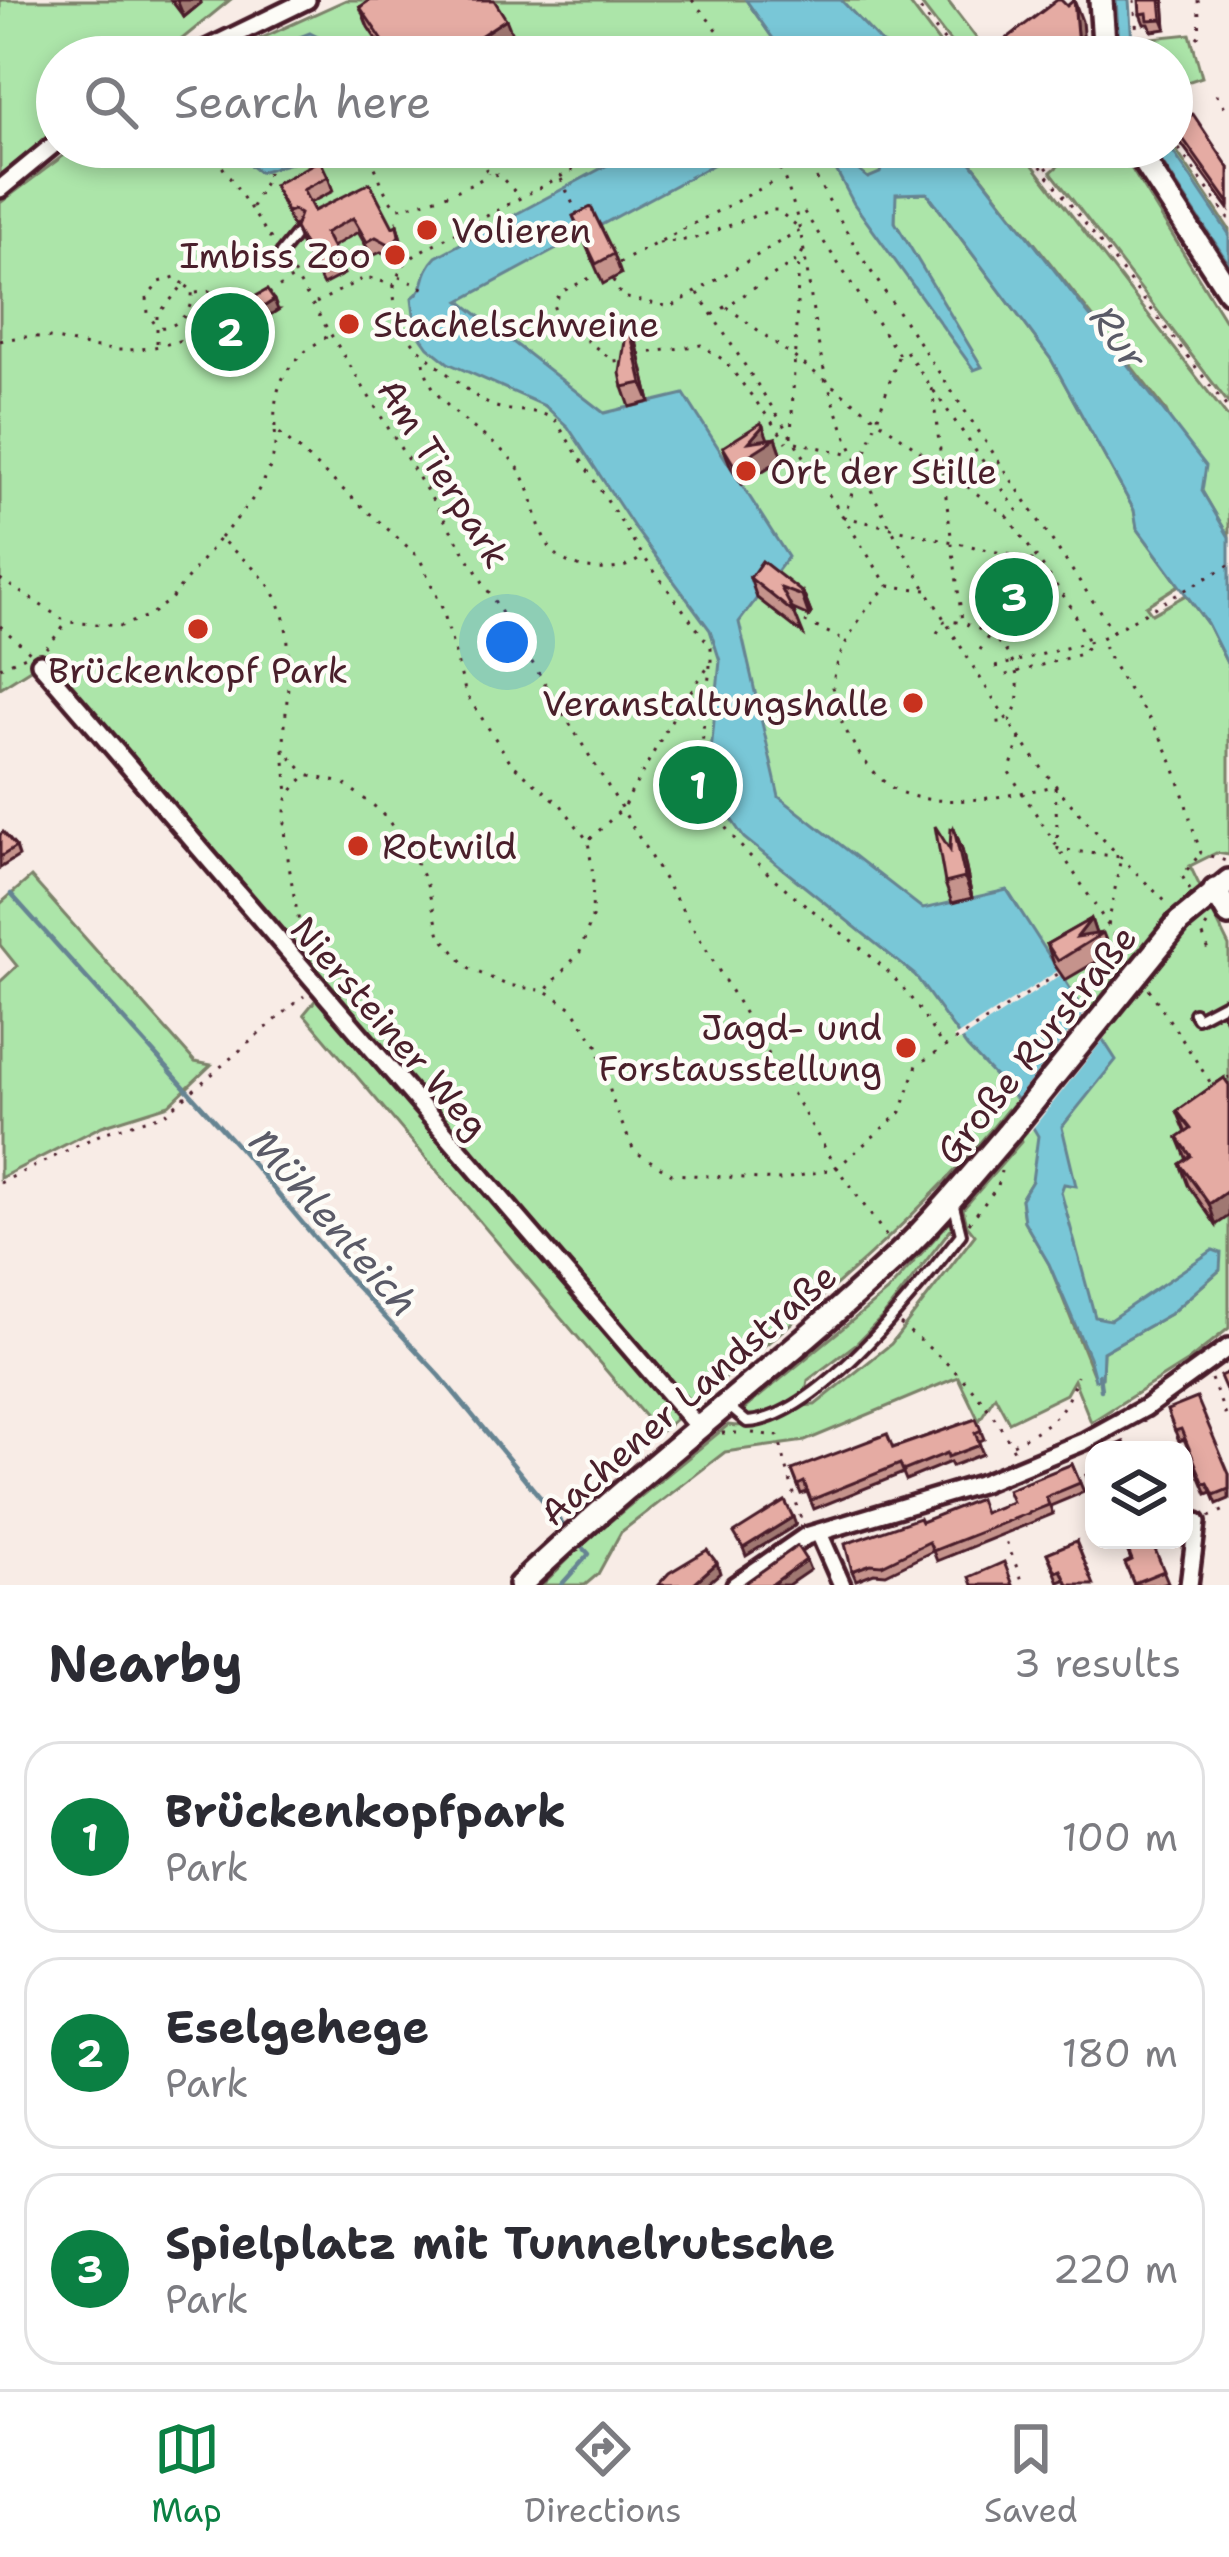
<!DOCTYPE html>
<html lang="en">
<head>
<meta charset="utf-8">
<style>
	body { margin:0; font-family:"Shantell Sans",sans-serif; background:#f7f7f7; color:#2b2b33 }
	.controls { position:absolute; right:36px; bottom:36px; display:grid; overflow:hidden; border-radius:24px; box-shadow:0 6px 18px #0003 }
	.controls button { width:108px; height:108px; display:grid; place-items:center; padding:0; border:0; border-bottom:3px solid #e1e1e2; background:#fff; color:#2b2b33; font:60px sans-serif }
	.you { position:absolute; left:507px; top:642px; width:42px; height:42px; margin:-30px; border:9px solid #fff; border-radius:50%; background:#1a73e8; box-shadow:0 0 0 18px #1a73e833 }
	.badge { display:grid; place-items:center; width:78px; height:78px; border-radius:50%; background:#0b8043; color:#fff; font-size:39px; font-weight:700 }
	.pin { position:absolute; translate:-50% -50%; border:6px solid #fff; box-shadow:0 3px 12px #0006 }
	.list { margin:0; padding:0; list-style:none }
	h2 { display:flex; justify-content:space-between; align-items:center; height:156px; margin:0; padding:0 48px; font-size:51px }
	h2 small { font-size:39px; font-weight:400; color:#7c7c81 }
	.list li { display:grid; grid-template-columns:78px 1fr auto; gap:36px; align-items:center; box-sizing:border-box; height:192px; margin:0 24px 24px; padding:0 24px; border:3px solid #e1e1e2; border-radius:36px }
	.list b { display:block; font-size:45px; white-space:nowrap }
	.list p { margin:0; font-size:39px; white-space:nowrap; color:#7c7c81 }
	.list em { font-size:39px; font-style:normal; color:#7c7c81 }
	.icon { flex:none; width:66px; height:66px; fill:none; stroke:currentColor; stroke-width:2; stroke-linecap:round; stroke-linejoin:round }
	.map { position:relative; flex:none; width:1229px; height:1585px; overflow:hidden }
	.search { position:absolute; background:#fff; box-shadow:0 6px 18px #0003; left:36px; right:36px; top:36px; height:132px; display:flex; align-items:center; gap:30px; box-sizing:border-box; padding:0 42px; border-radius:66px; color:#7c7c81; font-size:45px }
	.sheet { height:804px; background:#fff }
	nav { display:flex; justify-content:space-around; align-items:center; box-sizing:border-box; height:168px; border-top:3px solid #e1e1e2; background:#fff; font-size:33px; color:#7c7c81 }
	nav a { display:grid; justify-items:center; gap:6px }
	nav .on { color:#0b8043 }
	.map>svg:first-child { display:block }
</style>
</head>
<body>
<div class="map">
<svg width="1229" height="1585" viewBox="0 0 1229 1585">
	<rect width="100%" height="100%" fill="#f8ece6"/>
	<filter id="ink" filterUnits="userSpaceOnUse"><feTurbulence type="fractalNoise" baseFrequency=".00833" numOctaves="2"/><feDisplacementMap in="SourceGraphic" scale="24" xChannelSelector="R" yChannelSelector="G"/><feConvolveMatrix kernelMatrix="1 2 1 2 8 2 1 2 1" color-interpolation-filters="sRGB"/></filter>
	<g filter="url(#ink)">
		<g fill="#ace5a9" stroke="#7b826a" stroke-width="3" fill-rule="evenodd">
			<polygon points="0,0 230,0 160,57 57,57 57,131 0,175"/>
			<polygon points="346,0 746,0 786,57 220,57"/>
			<polygon points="841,0 907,0 950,57 895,57"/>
			<polygon points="918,0 947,0 991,57 962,57"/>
			<polygon points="1190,34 1202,77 1172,87 1172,57 1144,57 1141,39"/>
			<polygon points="1172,144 1229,229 1229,257 1220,263 1144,147"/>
			<path d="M 75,147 L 824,147 L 835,168 L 895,222 L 895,194 L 927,193 L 1051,359 L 1134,510 L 1137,528 L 1179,585 L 1146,606 L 1152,614 L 1186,595 L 1207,623 L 1229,667 L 1229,855 L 1216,853 L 1190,866 L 1229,946 L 1229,1328 L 1188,1361 L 1091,1422 L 1074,1380 L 1066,1394 L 1009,1422 L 995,1396 L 979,1421 L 958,1377 L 805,1441 L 725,1452 L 621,1532 L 598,1574 L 585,1585 L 542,1585 L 590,1538 L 728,1425 C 774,1431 782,1404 815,1405 L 891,1344 L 975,1235 L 967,1225 L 963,1209 L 1021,1142 L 1007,1110 C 908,1235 781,1331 659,1433 L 304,1014 L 323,991 L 43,661 L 0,688 L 0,203 ZM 1032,1181 L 1096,1335 L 1220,1270 L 1170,1314 L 1103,1352 L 1102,1377 L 1095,1379 L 1049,1264 L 1024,1221 L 1021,1199 Z"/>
			<polygon points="853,147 888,147 880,173 868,179 858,170"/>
			<polygon points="959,147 1019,147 1229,419 1229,537 1202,491 1165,409"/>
			<polygon points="1080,147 1118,147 1229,327 1229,404 1051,172"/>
			<polygon points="31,877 195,1062 211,1065 169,1105 102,1126 0,1178 0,982 17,966 0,945 0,904"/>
			<polygon points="952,1219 953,1226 885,1314 856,1344 808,1380 806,1392 775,1412 749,1418 744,1415 743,1410 887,1292"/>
		</g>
		<g fill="#79c7d7" stroke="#668492" stroke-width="3">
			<polygon points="746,0 841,0 895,57 786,57"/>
			<polygon points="1116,0 1129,0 1133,57 1120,57"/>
			<polygon points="310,33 358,57 271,57 279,45"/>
			<polygon points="226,147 322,147 312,157 259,172"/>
			<path d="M 641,147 L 746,147 L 460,301 L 604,413 L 684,394 L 788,557 L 739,622 L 779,797 L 923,909 L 1007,890 L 1116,1060 L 1062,1127 L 1076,1186 L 1064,1184 L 1061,1192 L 1095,1317 L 1110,1320 L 1213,1250 L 1221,1253 L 1220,1270 L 1170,1314 L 1103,1352 L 1102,1378 L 1095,1380 L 1089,1357 L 1049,1264 L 1024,1221 L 1021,1199 L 1032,1181 L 1038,1136 L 1016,1099 L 967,1047 L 915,975 L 744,838 L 725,810 L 710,761 L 720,661 L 710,630 L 636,530 L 568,427 L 545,406 L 448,363 L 428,347 L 416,330 L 412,298 C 429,286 418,276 436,257 Z"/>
			<polygon points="824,147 853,147 858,170 868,178 880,173 888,147 959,147 1206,466 1202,491 1229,537 1229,667 1207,623 1137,528 1134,510 1051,359 927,193 896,194 895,222 982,367 974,370 854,204"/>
			<polygon points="1152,147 1170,147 1229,234 1229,264"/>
		</g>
		<g fill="#f8ece6">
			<polygon points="1059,970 1061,975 956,1043 953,1038"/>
			<polygon points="1089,1007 1107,1035 1029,1133 1012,1104"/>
		</g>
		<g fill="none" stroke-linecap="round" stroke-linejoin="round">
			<g stroke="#668492" stroke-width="4.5">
				<polyline points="11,894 241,1150 352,1282 440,1376 568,1531"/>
				<polyline points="1099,1375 1101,1390"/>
				<polyline points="561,1585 589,1554 576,1540"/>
			</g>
			<defs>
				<g id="service">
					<polyline points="281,253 298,232"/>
					<polyline points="1194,1013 1197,1018 1229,1001"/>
					<path d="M 727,1405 L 747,1422 C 818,1419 919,1287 961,1234 L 953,1202"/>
				</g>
				<g id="minor">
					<polyline points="190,57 307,0"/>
					<polyline points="0,189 57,142"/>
					<polyline points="40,663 698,1427"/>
					<polyline points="819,1533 842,1585"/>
					<polyline points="735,1585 806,1536 983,1483 1085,1441 1145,1408 1229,1347"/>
					<polyline points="1189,1585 1197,1522"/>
				</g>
				<g id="secondary">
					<polyline points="1101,0 1105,57"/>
					<polyline points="1135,147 1229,291"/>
					<polyline points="1215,890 1229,914"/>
					<polyline points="1179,922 1229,881"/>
					<path d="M 520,1585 C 640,1470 774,1371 896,1257 C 936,1219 971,1176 1007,1134"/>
				</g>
			</defs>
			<use href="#service" stroke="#4a1f2b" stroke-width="16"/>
			<use href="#minor" stroke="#4a1f2b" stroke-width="24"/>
			<use href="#secondary" stroke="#4a1f2b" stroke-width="30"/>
			<g stroke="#4a1f2b" stroke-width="3" stroke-dasharray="3 9" stroke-linecap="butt">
				<polyline points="692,0 740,57"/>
				<polyline points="913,0 957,57"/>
				<polyline points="1134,0 1139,57"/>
				<polyline points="1197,38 1200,34 1198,0"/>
				<polyline points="1216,94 1229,113"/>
				<polyline points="1172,139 1229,219"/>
				<polyline points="209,147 275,245"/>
				<path d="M 369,147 L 366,154 C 382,171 380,196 399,208 C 417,205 480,186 488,173"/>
				<polyline points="373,147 374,147"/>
				<polyline points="474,147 488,173 499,175 520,197"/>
				<path d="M 769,147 C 813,223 804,303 828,384 C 850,457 887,523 926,589 C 966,655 1007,726 1056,786 C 1090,828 1130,867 1169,905"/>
				<polyline points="798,147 862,258 1113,631"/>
				<polyline points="1026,147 1229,410"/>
				<polyline points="1046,169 1077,147"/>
				<polyline points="561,179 577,213"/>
				<polyline points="252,207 268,176 261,147"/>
				<polyline points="804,212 899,355 906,351 1017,510 1008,517 1072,608 1089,644 1081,654 999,677"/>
				<polyline points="287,263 622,809 837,1168 889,1240"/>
				<polyline points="619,263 777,180"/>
				<polyline points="600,273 561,292 553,305 559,320 614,361 620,360"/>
				<polyline points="399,277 430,291"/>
				<polyline points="613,280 622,297 671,307 801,229 777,210 771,210 693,239 658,243"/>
				<path d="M 184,284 L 175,277 L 160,282 L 147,297 L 148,314 L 157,327 C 178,330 194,310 192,290"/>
				<path d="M 394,285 C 392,335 425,355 459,383 C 472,393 483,404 500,408 C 519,413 537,408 555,420 L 643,556 L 711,647 L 711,663 L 676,712 L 622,809 L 589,840"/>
				<polyline points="698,293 888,586"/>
				<polyline points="269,294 296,276"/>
				<polyline points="316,303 366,277 394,285 402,266 419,252 616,147"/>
				<polyline points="727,307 1008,517"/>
				<polyline points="713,315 799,259 805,247"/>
				<path d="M 0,341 C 51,328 73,349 120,350 C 158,351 203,335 236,316"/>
				<polyline points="157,343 157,316 184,284 195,293 212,291 230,319"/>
				<polyline points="639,354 701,345 725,361 787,442"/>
				<polyline points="898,357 844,517 1036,561"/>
				<path d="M 424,362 C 429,406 483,430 511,459 C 548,498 522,564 597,569 C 614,570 628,568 641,558"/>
				<polyline points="932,388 962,621"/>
				<path d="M 275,427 C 272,379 291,358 330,335"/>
				<polyline points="791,437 799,259"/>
				<polyline points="796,442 851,455"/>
				<path d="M 220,538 C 248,506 279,474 275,429 L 419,557 L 443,610 L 466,694 L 512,764 L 561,805 L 588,841 L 593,875 L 592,918 L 580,952 L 547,989"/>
				<path d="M 1229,565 L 1101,638 C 1115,678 1145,707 1164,744 C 1181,778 1188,817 1201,853 L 1229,862"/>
				<path d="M 0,579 L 67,622 L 121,626 L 150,615 L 171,599 L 220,538 C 235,553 255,567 268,584 C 302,630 284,697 284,750 L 305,773"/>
				<path d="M 927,590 L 888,586 C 863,608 832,656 833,691 C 834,711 848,735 858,752 C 866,764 884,785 898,791 C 940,811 1012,795 1055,786 L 1058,849 L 1121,857 L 1108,926"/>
				<polyline points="805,622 847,641"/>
				<polyline points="0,626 30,652"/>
				<path d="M 937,633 L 945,621 C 997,622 1036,671 1010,721 L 990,723"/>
				<polyline points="46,648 66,624"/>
				<path d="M 980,650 L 1001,615 C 1017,617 1024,612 1033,600 L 1029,573 L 1035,563"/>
				<path d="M 710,665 C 707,704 697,748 706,786 C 720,855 836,922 886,970 C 909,992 925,1018 942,1045"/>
				<polyline points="0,667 26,656"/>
				<polyline points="995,667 1099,639"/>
				<polyline points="1020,738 1009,772 1127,955"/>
				<polyline points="284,750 288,794"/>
				<polyline points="1190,890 1182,876 1200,854"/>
				<polyline points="1207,925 1202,933 1209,951"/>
				<path d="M 303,943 C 298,915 277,821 288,797 C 292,789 301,781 306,775 L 343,783 L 378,809 L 406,842 L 427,885 L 440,935 L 468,968 L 507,985 L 546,991 L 572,1008 L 597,1045 L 615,1108 L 634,1151 L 672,1174 L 780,1180 L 837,1168 L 901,1112 L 917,1065 L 1061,972"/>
				<polyline points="1149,989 1212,1085 1229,1077"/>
				<polyline points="0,1183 103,1133 165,1114 304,996"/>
				<polyline points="969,1223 998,1186 1001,1171"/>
				<path d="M 900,1324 C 952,1366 984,1393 1016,1454"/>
				<polyline points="1211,1379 1229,1423"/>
				<polyline points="722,1433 743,1433"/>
				<polyline points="752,1433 778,1436 802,1523"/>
				<path d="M 1013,1444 C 1051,1423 1063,1418 1077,1376"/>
				<polyline points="1209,1517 1229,1508"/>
				<polyline points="1002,1531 1024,1585"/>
			</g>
			<use href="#service" stroke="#fdfcf7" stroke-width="8"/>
			<use href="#minor" stroke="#fdfcf7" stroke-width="15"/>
			<use href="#secondary" stroke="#fdfcf7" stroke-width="21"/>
			<defs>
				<polyline id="secondary-bridge" points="1007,1134 1179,922"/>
			</defs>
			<use href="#secondary-bridge" stroke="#4a1f2b" stroke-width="30" stroke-linecap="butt"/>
			<use href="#secondary-bridge" stroke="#fdfcf7" stroke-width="21"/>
		</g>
		<g fill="#c5938c" stroke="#4a1f2b" stroke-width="3">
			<polygon points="171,0 200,0 201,3 184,17"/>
			<polygon points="1164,0 1166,29 1152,31 1149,24 1144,24 1140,14"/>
			<polygon points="360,7 514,39 486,57 388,57 368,27"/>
			<polygon points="1174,126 1229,168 1229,209 1178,139"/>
			<polygon points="328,177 333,191 310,203 314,211 393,227 397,225 404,250 396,259 381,252 372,256 358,232 332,247 344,274 323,285 300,242 295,228 296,225 292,226 274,185"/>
			<polygon points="573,216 614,254 621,274 603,284"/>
			<polygon points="233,309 278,310 264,319 272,335 255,347 237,319"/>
			<polygon points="636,341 650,402 630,407 623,387"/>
			<polygon points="776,438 783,458 742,484 731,467 723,447"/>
			<polygon points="750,578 803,593 811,613 809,616 793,609 803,634 757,598"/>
			<polygon points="954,829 962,849 972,898 952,903 945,883"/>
			<polygon points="0,835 16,847 19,856 0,868"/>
			<polygon points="1091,919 1096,934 1103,933 1111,953 1065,980 1054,964 1047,944"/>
			<polygon points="1224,1078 1216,1225 1188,1185 1180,1164 1187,1160 1178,1138 1186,1133 1177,1111"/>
			<polygon points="1167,1410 1229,1474 1229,1499 1217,1504 1212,1492 1207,1494 1184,1439 1179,1441"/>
			<polygon points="976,1419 984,1439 978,1442 983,1454 952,1466 950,1462 906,1480 903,1473 814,1509 807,1492 801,1494 792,1470 893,1448"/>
			<polygon points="1072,1464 1084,1492 1050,1506 1053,1514 937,1561 933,1551 886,1574 874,1573 856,1580 852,1571 1012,1502"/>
			<polygon points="1123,1540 1157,1540 1159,1544 1153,1546 1168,1582 1159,1585 1134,1585 1125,1563 1131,1560"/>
			<polygon points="1076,1541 1064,1580 1059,1582 1047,1553"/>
		</g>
		<g fill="#a07872" stroke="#4a1f2b" stroke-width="3">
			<polygon points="177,0 200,0 201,3 184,17"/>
			<polygon points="1074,0 1082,21 1085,57 1079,57"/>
			<polygon points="1160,0 1164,0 1166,29 1162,19"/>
			<polygon points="506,19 514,39 486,57 448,57"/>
			<polygon points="397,225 404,250 396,259 391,245"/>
			<polygon points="274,300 278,310 262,320 259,310"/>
			<polygon points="629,322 636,341 650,402 642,383"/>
			<polygon points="268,325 272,335 255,347 251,336"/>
			<polygon points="763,426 769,442 776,438 783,458 742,484 734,465 749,442"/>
			<polygon points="803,593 811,613 809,616 802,596"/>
			<polygon points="954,829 962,849 972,898 965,878"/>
			<polygon points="1091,919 1097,937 1077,937"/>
			<polygon points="1229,1190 1229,1216 1216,1225 1209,1204"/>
			<polygon points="793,1517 796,1525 746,1556 743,1548"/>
			<polygon points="806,1560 810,1570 788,1585 771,1585"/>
			<polygon points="717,1563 720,1573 706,1585 692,1585"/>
		</g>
		<g fill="#e5aba3" stroke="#4a1f2b" stroke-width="3">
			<polygon points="370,0 494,0 506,19 448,57 394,57 360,7"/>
			<polygon points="1057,0 1061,0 1067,6 1074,0 1079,57 1011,57 1001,43"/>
			<polygon points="1139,0 1160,0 1162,19 1148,20 1147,13 1140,14"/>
			<polygon points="681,38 694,57 651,57"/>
			<polygon points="1193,114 1229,168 1229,203 1174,126"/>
			<polygon points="320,160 328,177 303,190 314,211 370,183 393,227 397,225 399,236 391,245 376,237 367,242 353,218 325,233 339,260 318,271 295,228 300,214 293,210 287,212 274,185"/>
			<polygon points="591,207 614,254 596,264 573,216"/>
			<polygon points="267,290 274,300 259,310 268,325 251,336 233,309"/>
			<polygon points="628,322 642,383 623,387 620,373"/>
			<polygon points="761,423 763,426 749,442 776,438 734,465 723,447"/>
			<polygon points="762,561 803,593 802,596 781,588 795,614 750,578"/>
			<polygon points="935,826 950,850 951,829 954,829 965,878 945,883"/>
			<polygon points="3,832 16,847 0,857 0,835"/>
			<polygon points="1091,919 1077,937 1103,933 1058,961 1047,944"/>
			<polygon points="1229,1010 1229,1027 1222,1013"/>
			<polygon points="1224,1078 1229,1085 1229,1190 1209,1204 1180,1164 1191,1156 1178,1138 1191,1129 1177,1111"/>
			<polygon points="1229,1372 1229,1397 1220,1376"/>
			<polygon points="1197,1398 1229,1474 1229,1489 1214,1495 1208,1483 1204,1484 1181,1429 1175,1431 1167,1410"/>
			<polygon points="976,1419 981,1430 975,1433 980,1445 948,1457 947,1453 903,1471 900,1464 811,1500 804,1482 798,1485 792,1470 887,1434 893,1448"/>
			<polygon points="1124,1442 1127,1450 1106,1450"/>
			<polygon points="1072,1464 1080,1483 1046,1497 1049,1505 933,1551 929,1542 882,1565 871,1564 852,1571 845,1544 919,1518 921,1522 979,1499 984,1513 1012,1502 1007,1490"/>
			<polygon points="1094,1472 1094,1487 1092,1488 1086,1475"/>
			<polygon points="785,1501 793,1517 743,1548 734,1533"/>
			<polygon points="1124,1540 1151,1540 1164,1571 1134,1583 1125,1563 1132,1560"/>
			<polygon points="1076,1541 1094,1585 1068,1585 1061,1570 1056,1572 1047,1553"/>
			<polygon points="797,1546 806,1560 771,1585 742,1585"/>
			<polygon points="707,1550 717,1563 692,1585 658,1585 669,1573"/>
			<polygon points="1004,1562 1013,1585 973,1585 970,1577"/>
		</g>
	</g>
	<g fill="#c8321e" stroke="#fdfcf7" stroke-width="4.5">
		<circle cx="427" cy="230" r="12"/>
		<circle cx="395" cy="255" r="12"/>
		<circle cx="349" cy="324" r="12"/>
		<circle cx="746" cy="471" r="12"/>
		<circle cx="198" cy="629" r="12"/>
		<circle cx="913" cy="703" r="12"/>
		<circle cx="358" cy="846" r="12"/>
		<circle cx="906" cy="1048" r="12"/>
	</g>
	<g text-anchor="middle" stroke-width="9" stroke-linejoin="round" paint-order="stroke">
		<g font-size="36" fill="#4a1f2b" stroke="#fdfcf7" text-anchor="start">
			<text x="451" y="243">Volieren</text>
			<text x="371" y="268" text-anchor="end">Imbiss Zoo</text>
			<text x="373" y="337">Stachelschweine</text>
			<text x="770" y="484">Ort der Stille</text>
			<text x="198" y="683" text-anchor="middle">Brückenkopf Park</text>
			<text x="889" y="716" text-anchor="end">Veranstaltungshalle</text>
			<text x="382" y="859">Rotwild</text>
			<text x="882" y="1040" text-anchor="end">Jagd- und<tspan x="882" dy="41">Forstausstellung</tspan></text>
		</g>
		<g font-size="36" fill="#4a1f2b" stroke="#fdfcf7">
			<text transform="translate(444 473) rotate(58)" y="13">Am Tierpark</text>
			<text transform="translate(390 1027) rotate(49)" y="13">Niersteiner Weg</text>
			<text transform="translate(1036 1044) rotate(-51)" y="13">Große Rurstraße</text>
			<text transform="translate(688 1394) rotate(-41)" y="13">Aachener Landstraße</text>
		</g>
		<g font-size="39" font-style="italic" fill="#5a5a67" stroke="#fdfcf7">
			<text transform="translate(1119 337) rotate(55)" y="14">Rur</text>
			<text transform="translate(334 1222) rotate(49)" y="14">Mühlenteich</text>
		</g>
	</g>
</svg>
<div class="controls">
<button><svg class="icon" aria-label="layers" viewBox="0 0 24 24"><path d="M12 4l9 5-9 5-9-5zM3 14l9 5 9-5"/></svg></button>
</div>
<div class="you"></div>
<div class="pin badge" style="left:698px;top:785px">1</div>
<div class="pin badge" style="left:230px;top:332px">2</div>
<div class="pin badge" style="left:1014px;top:597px">3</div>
<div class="search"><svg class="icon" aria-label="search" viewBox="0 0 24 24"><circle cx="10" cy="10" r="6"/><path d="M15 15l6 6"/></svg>Search here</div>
</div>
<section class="sheet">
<h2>Nearby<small>3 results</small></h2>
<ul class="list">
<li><span class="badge">1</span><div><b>Brückenkopfpark</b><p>Park</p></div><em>100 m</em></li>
<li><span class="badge">2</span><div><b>Eselgehege</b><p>Park</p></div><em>180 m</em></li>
<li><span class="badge">3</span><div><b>Spielplatz mit Tunnelrutsche</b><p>Park</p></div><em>220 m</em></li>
</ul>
</section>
<nav>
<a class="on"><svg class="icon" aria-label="map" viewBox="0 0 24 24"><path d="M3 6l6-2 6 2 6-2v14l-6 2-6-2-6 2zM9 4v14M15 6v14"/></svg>Map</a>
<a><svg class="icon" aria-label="directions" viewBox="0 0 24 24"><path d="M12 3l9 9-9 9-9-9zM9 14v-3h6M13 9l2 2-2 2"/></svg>Directions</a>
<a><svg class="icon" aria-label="saved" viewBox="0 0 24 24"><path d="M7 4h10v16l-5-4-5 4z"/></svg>Saved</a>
</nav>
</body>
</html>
